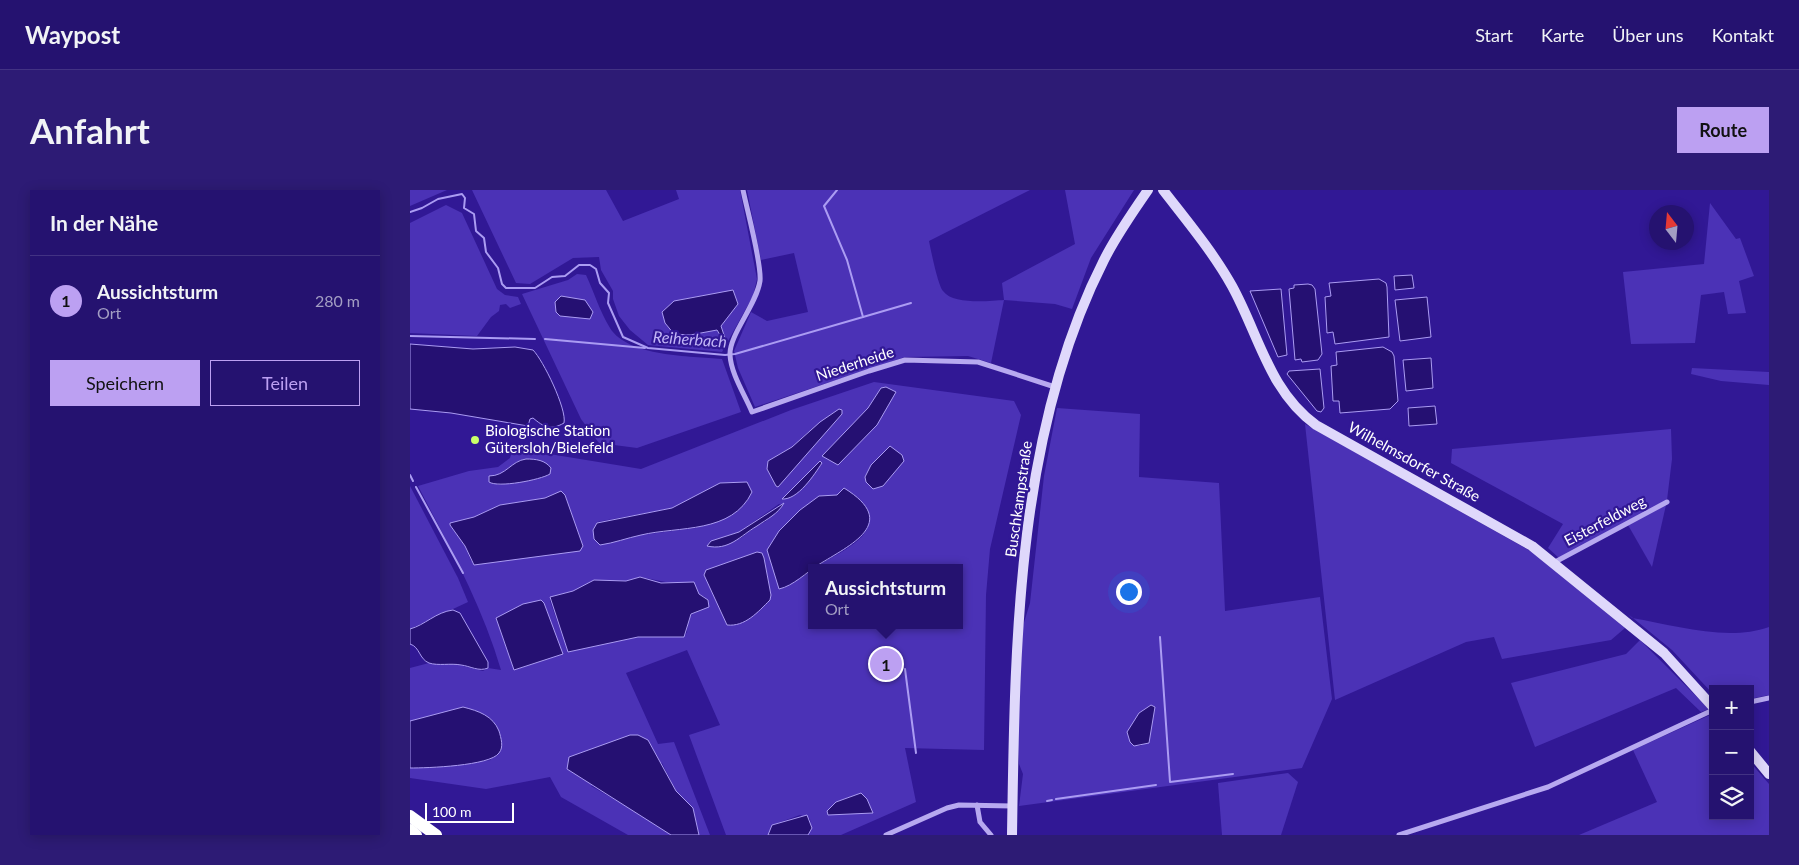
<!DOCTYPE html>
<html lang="de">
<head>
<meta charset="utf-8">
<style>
	body { margin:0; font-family:Lato,sans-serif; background:#2d1b75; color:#f1f3f6 }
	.controls { position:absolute; right:15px; bottom:15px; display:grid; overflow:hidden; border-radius:0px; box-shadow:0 2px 12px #0003 }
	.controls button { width:45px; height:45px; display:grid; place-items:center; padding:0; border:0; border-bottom:1px solid #423283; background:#251270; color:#f1f3f6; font:25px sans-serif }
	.compass { position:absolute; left:1239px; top:15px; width:45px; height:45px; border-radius:50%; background:#251270; box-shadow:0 2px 12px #0003; rotate:344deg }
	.scale { position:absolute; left:15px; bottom:12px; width:89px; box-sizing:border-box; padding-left:5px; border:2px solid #fff; border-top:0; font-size:14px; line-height:18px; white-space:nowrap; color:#fff; -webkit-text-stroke:4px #311895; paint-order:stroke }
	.you { position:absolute; left:718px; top:401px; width:18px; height:18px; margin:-12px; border:4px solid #fff; border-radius:50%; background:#1a73e8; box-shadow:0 0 0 8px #1a73e833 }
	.badge { display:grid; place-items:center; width:32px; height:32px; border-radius:50%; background:#bca0f2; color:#111; font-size:16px; font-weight:700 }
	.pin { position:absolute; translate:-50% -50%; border:2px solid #fff; box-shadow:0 1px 5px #0006 }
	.popup { position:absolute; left:398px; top:374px; width:155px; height:65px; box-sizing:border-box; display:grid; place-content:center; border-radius:0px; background:#251270; filter:drop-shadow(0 1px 4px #0005); font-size:16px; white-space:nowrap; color:#a39ec3 }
	.popup b { font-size:19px; color:#f1f3f6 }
	.popup::after { content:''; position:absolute; left:50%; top:100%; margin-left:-10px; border:10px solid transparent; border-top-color:#251270 }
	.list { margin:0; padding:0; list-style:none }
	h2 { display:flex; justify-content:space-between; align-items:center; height:65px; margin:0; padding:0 20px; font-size:21px }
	h2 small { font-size:16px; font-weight:400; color:#a39ec3 }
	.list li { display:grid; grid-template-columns:32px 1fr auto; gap:15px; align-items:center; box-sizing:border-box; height:90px; padding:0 20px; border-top:1px solid #423283 }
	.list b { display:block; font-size:19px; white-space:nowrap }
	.list p { margin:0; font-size:16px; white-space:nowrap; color:#a39ec3 }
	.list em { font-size:16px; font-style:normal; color:#a39ec3 }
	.actions { display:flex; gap:10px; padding:15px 20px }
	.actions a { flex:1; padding:11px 0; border:1px solid #bca0f2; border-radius:0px; text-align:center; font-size:18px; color:#bca0f2 }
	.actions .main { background:#bca0f2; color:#111 }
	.icon { flex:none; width:28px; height:28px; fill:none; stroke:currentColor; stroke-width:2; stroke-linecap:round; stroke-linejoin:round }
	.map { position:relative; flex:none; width:1359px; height:645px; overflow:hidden; border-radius:0px }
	header { display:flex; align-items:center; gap:30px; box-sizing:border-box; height:70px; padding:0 25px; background:#251270; border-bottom:1px solid #423283 }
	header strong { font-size:24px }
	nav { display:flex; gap:28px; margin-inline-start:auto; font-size:18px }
	.intro { display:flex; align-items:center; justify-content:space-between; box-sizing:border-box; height:120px; padding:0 30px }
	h1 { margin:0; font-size:35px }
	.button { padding:12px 22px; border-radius:0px; background:#bca0f2; color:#111; font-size:18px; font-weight:700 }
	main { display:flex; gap:30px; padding:0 30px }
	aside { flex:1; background:#251270; border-radius:0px; box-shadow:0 2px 12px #0003 }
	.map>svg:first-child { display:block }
</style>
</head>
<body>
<header>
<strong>Waypost</strong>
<nav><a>Start</a><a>Karte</a><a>Über uns</a><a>Kontakt</a></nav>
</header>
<div class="intro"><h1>Anfahrt</h1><a class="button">Route</a></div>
<main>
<aside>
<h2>In der Nähe<small></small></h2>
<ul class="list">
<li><span class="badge">1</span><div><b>Aussichtsturm</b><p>Ort</p></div><em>280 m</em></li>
</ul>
<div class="actions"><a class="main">Speichern</a><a>Teilen</a></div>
</aside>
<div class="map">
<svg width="1359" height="645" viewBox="0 0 1359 645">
	<rect width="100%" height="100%" fill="#311895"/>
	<g fill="#4b32b6" fill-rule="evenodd">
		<polygon points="0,0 37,0 0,16"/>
		<path d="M 62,0 L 196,0 L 213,31 L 269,9 L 266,0 L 330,0 L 347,89 L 343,106 L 312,162 L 238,155 L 220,140 L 209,126 L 203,109 L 203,101 L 191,80 L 189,67 L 163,68 L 120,94 L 106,93 ZM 328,114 L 311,136 L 312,148 L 307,140 L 280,145 Z"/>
		<path d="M 337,0 L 620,0 L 519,51 C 521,61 528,95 533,101 C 543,115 579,111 594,110 L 592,93 L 665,54 L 655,0 L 724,0 L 681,68 L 662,119 L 645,114 L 594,110 L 581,173 L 558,166 L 495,167 L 345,217 L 328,178 L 324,161 L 341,122 L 357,131 L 398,122 L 384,63 L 351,70 Z"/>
		<polygon points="1300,13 1326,49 1330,48 1344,86 1329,91 1336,123 1318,124 1314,102 1291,105 1285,153 1221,154 1213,82 1294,74"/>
		<polygon points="36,15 52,23 87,99 95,105 108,107 111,114 100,118 96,114 90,115 89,121 81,127 67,146 0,143 0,33"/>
		<path d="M 167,84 L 176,85 C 184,102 190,122 200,138 C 218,167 281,166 312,169 L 331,222 L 227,258 L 189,253 L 171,229 L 112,104 L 158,90 Z"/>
		<polygon points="1282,178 1359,182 1359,195 1311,191 1281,184"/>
		<path d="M 464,192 L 604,211 L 611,225 L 580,359 L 576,405 L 574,560 L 495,558 L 506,612 L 431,645 L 398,645 L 401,640 L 400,629 L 390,625 L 362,635 L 358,645 L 316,645 L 279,545 L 310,535 L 277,460 L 216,483 L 248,554 L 264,552 L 300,645 L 289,645 L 283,618 L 266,601 L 252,573 L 181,596 L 254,638 L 261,645 L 218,645 L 151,607 L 140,587 L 76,599 L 0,588 L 0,578 L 18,578 L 81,570 L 34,523 L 0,531 L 0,478 L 19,473 L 45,474 L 73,481 L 78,478 L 91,480 C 72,415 39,356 8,296 L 59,281 L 88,277 L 100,268 L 103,258 L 231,279 L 381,220 ZM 471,199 L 467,235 L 428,274 L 413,266 L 459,218 ZM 399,241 L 366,296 L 357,279 L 358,271 L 382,257 ZM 480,256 L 485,281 L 473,296 L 455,287 L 461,275 ZM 116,269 L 131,270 L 134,287 L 88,295 L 79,286 C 96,286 101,271 116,269 ZM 410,271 L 412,273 C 401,288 391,305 372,309 ZM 321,292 L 337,292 L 314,329 L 286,338 L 231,345 L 213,350 L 187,332 L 262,318 ZM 443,304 C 448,309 456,316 458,323 C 467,350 421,366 404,378 L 550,378 L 550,435 L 402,435 L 402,379 L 374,398 L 409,306 ZM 155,305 L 173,356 L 61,371 L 55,356 L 40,335 L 40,333 L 64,327 L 90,315 ZM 369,314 L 373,315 L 355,332 L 348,335 L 331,348 L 297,356 L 301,351 L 329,342 ZM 347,362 L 352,363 L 354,368 L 361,405 L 360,410 L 336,431 L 317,435 L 294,385 ZM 230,387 L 261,393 L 295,407 L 278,430 L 277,442 L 274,447 L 228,447 L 158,462 L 140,411 L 140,407 L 163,401 L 184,390 L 216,391 ZM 134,413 L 153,464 L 104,480 L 86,428 ZM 451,603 L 457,609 L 463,623 L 454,623 L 426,612 Z"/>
		<path d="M 647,218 L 730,224 L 729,287 L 809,293 L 815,421 L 910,407 L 922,509 L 892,578 L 609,616 L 613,584 L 609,574 L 608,555 L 612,439 L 620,413 L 634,286 ZM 741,515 L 745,517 L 743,529 L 731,556 L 724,556 L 720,552 L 729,523 Z"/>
		<polygon points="895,234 1122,362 1215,438 1201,450 1092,469 1084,447 1056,452 925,510"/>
		<polygon points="1261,239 1262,269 1257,310 1149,368 1138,358 1153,334 1041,273 1042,259"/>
		<polygon points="0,296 48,388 58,412 0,439"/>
		<polygon points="1256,315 1242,377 1218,335"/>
		<path d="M 1218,424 L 1222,428 C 1264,435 1317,452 1359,437 L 1359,505 L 1340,509 L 1340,499 L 1303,499 L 1303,504 L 1262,460 Z"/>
		<polygon points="1230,450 1299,519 1291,522 1266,498 1125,557 1101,493 1216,464"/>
		<polygon points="1300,525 1303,527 1303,626 1340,626 1340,572 1359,594 1359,645 1169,645 1247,612 1223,560"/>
		<polygon points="878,583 888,592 871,645 812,645 808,593"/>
	</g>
	<g fill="#251072" stroke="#ab9cf3">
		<polygon points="1002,85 1004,98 985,100 984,86"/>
		<polygon points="969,89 976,93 977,97 979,147 925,154 923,142 917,143 915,107 921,106 919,93"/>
		<polygon points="898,94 902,95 905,99 912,164 908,170 892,172 891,169 885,170 879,99 884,98 884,95"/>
		<polygon points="871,99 877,165 868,167 840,101"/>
		<polygon points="323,100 328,114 311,136 315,148 312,148 307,140 280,145 264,144 255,133 252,122 264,111"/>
		<polygon points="151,106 175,110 183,122 180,129 150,126 146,122 145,112"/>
		<polygon points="1017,107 1021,147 990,151 985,110"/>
		<path d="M 0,154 L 63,159 L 105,157 L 123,160 C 133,170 157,219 154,233 C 140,241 134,237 123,228 L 120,229 L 118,236 L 41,223 L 0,219 Z"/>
		<polygon points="973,157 982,162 984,166 988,211 980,219 930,223 929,211 923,211 921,176 927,175 926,162"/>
		<polygon points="1021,168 1023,198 996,201 993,170"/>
		<polygon points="910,179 914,218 911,222 907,221 877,184 879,181"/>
		<polygon points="476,197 486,202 467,235 428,275 412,266 458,218 471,198"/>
		<polygon points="1025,216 1027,234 999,236 998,218"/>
		<polygon points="429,219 432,220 432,224 368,297 366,296 357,279 358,271 382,257 410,232"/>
		<polygon points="480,256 492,265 494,271 473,296 463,299 456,292 455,287 461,275"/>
		<path d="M 116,269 C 126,269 135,270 141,278 L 140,284 C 130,290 88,298 79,292 L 79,286 C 96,286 101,271 116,269 Z"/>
		<path d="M 410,271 L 412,273 C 404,285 388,310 372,309 Z"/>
		<path d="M 337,292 L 342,302 C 322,344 269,336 231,345 C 217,348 204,353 190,355 L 184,349 L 183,340 L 187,333 L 262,318 L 310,293 Z"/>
		<path d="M 434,298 C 491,333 440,355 408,375 C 397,382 383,396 369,399 L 357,360 L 369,341 L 390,320 L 409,306 L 427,305 Z"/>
		<polygon points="151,301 155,305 173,356 170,361 64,375 55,356 40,335 40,333 64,327 90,315 135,308"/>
		<path d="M 374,313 C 368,324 357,329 347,336 C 330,346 319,361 297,356 L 301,351 L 329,342 Z"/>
		<path d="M 347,362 L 352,363 L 354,368 L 361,405 L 360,410 C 348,422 335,437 317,435 L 294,385 L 296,380 Z"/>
		<polygon points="230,387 251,393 284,392 289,404 298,410 299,417 281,424 274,447 228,447 158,462 140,407 163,401 184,390 216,391"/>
		<polygon points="131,410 134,413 153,464 104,480 86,428 113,414"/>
		<path d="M 43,420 L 50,423 L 78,472 L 78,478 C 69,482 60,476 51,475 C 41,473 28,476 19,473 C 9,469 10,457 0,454 L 0,439 C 15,435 26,422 43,420 Z"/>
		<polygon points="741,515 745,517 739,553 724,556 720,552 717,542 729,523"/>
		<path d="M 53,517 C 69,521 83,526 89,541 C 91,548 94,557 89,563 C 80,576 17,578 0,578 L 0,531 Z"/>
		<polygon points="220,545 228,545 238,550 266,601 283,618 289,645 261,645 157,579 159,567"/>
		<polygon points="451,603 457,609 463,623 418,625 417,621 426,612"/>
		<polygon points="397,625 402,638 398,645 358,645 362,635"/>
	</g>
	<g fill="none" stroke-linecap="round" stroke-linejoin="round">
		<g stroke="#ab9cf3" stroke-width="2">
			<polyline points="0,22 12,18 28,9 52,4 55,8 54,18 64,24 66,41 74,48 76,62 88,78 92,94 96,98 125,98 142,87 155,86 169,75 180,75 186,79 190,93 199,103 198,113 213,147 238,158 315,165 325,164 453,127 437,70 414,16 427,0"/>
			<polyline points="453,127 501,113"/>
			<polyline points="0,146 125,149"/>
			<polyline points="135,149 235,158"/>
			<polyline points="0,285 3,291"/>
			<polyline points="6,297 53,383"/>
			<polyline points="750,447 760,592 823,584"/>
			<polyline points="495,479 506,563"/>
			<polyline points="646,609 746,595"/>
			<polyline points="637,611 642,610"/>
		</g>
		<g stroke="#b7a9f0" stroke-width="5">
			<path d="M 333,0 C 337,20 352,74 350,91 C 346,116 319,145 320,165 C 321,184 335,205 342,222 L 459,181 L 495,170 L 568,172 L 645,197"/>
			<polyline points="1145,372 1257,312"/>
			<polyline points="1340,512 1359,508"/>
			<polyline points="567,615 570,632 581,645"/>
			<polyline points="476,645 537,618 549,615 602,616"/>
			<polyline points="989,645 1138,597 1303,520"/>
		</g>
		<g stroke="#dfd8fb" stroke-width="10">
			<path d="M 753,0 C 777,31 803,62 822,96 C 849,145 859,201 906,235 L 1122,356 L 1254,463 L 1303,517"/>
			<polyline points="1340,561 1359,584"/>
			<path d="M 602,645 C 605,455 606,243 694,70 C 706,46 722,23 738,0"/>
		</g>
		<g stroke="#fff" stroke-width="12">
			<polyline points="0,626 26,645"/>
			<polyline points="0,640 6,645"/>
		</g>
	</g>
	<circle fill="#caff69" stroke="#311895" stroke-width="2" cx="65" cy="250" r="5"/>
	<g text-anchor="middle" stroke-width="4.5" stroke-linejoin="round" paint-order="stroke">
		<g font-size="15" fill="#fff" stroke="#311895">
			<text transform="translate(445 174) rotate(-18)" y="5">Niederheide</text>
			<text transform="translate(1004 272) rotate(29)" y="5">Wilhelmsdorfer Straße</text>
			<text transform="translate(609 309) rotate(-82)" y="5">Buschkampstraße</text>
			<text transform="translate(1195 331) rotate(-28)" y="5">Eisterfeldweg</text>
		</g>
		<g font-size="15" fill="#fff" stroke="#311895" text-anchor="start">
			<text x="75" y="246">Biologische Station<tspan x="75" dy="17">Gütersloh/Bielefeld</tspan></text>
		</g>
		<g font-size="16" font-style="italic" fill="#c2b6f7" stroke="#311895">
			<text transform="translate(280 149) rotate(4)" y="6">Reiherbach</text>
		</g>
	</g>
</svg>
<div class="controls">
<button>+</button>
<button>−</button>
<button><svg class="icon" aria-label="layers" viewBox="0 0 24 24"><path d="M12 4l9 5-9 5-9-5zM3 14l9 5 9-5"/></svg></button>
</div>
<svg class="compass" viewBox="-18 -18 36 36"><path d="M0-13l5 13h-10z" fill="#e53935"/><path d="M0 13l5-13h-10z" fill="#a39ec3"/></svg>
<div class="scale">100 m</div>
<div class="you"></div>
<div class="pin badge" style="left:476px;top:474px">1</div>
<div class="popup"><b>Aussichtsturm</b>Ort</div>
</div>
</main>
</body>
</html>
